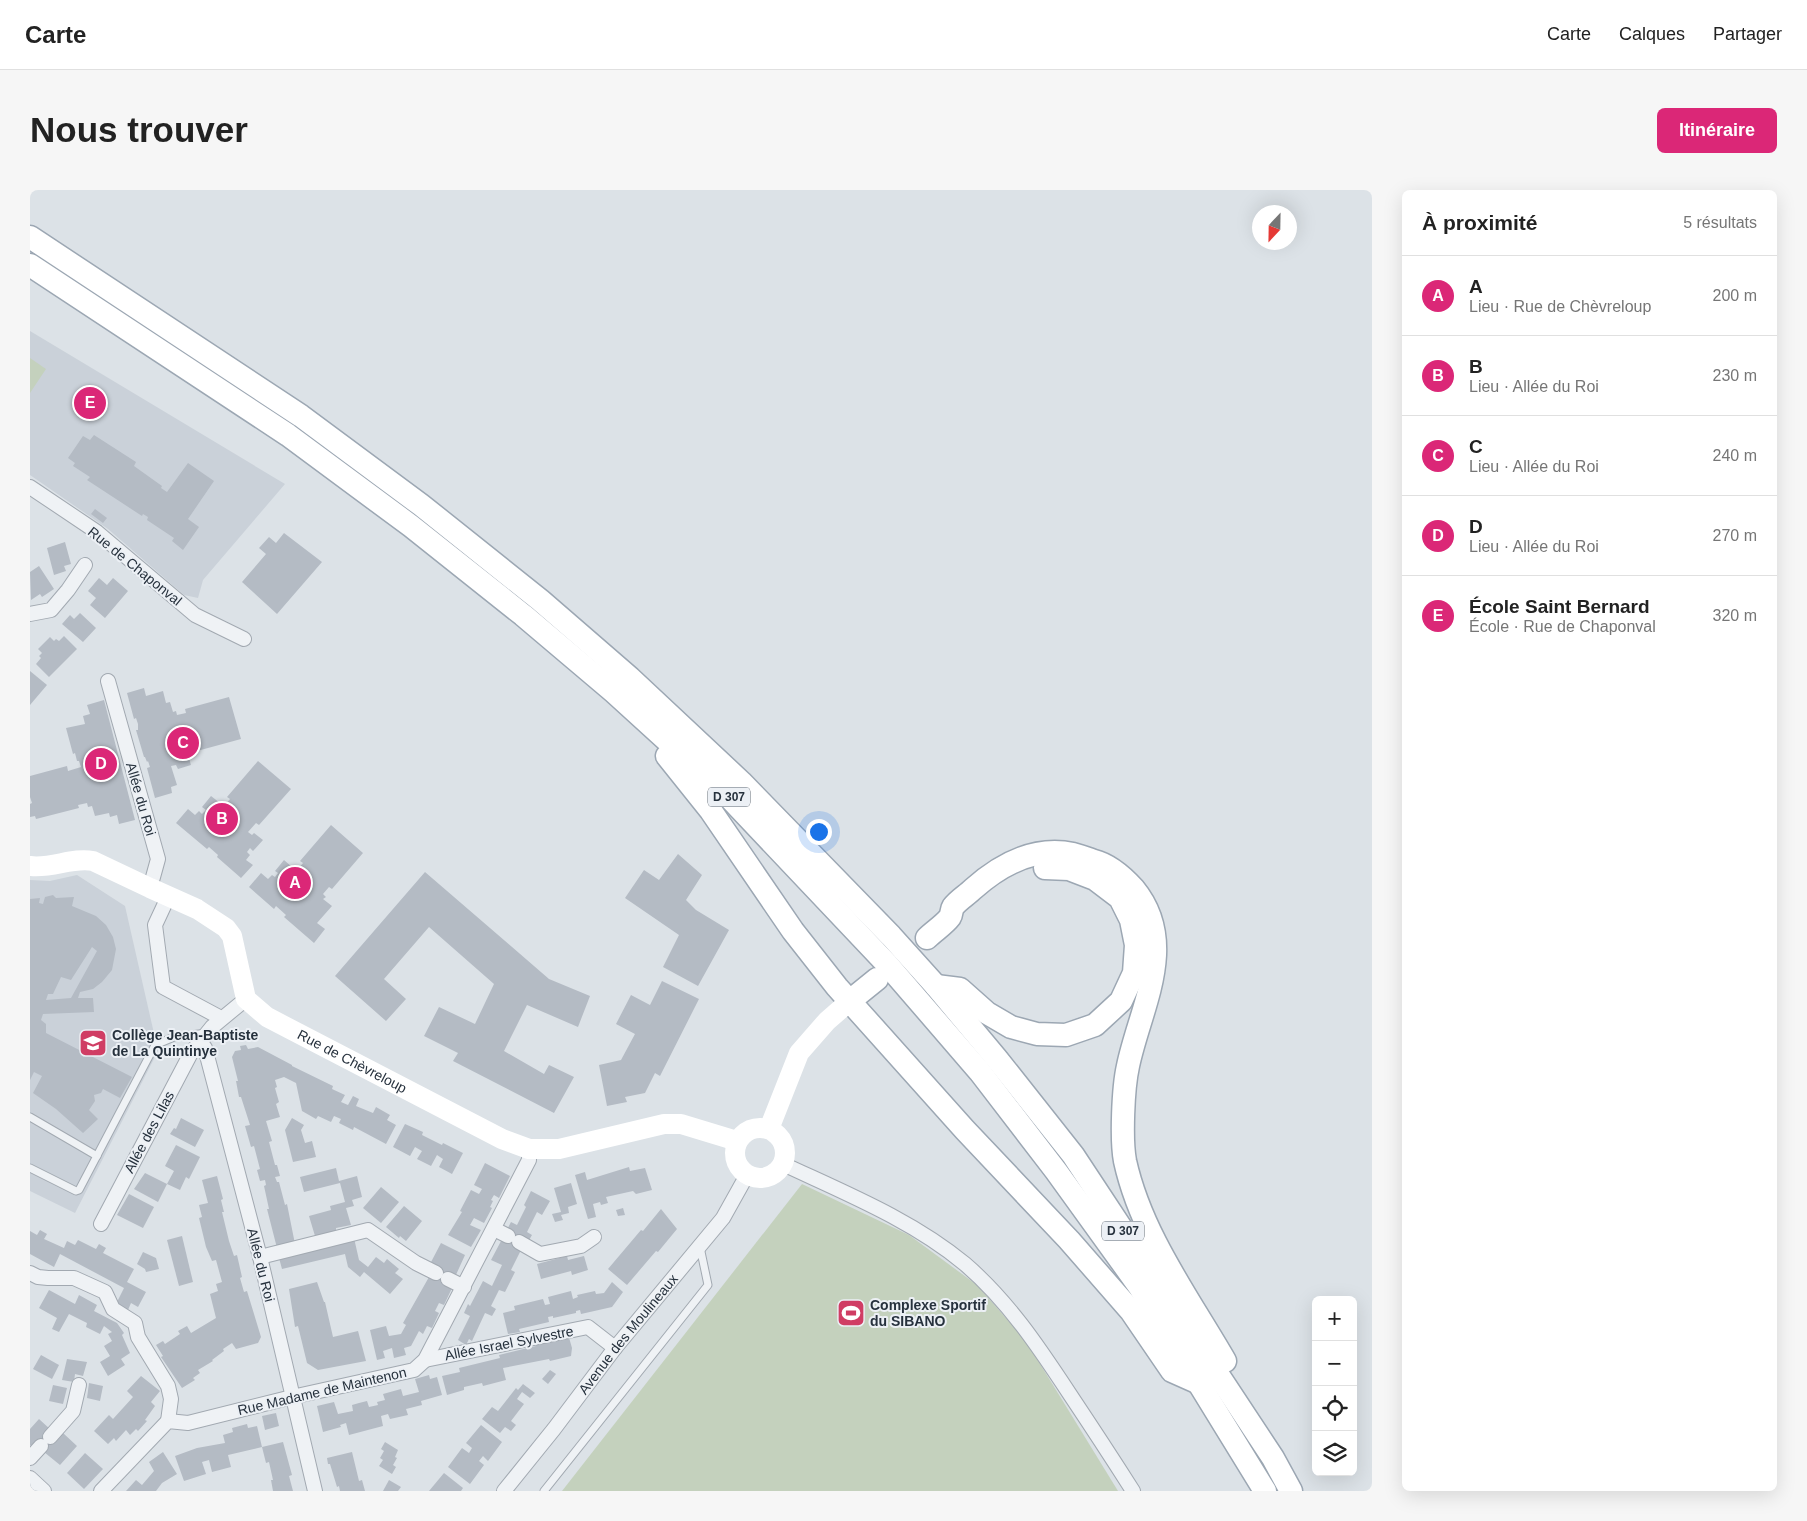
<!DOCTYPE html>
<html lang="fr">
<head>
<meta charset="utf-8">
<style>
	body { margin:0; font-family:Arial,sans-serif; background:#f6f6f6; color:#222 }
	.controls { position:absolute; right:15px; bottom:15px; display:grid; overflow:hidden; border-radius:8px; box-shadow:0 5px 20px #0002 }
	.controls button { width:45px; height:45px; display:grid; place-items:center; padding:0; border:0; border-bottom:1px solid #e0e0e0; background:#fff; color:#222; font:25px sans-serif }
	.compass { position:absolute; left:1222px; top:15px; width:45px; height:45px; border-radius:50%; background:#fff; box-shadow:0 5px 20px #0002; rotate:202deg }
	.you { position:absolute; left:788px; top:641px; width:18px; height:18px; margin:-12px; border:4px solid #fff; border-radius:50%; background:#1a73e8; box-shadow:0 0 0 8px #1a73e833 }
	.badge { display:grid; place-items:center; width:32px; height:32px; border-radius:50%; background:#db2777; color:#fff; font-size:16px; font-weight:700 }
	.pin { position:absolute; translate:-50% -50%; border:2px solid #fff; box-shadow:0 1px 5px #0006 }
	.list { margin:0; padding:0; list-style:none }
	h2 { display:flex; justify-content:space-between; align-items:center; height:65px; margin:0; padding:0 20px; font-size:21px }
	h2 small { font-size:16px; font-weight:400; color:#767676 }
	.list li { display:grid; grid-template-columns:32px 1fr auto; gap:15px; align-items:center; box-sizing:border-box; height:80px; padding:0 20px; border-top:1px solid #e0e0e0 }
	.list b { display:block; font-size:19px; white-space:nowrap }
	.list p { margin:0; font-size:16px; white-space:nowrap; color:#767676 }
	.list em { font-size:16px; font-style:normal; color:#767676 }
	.icon { flex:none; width:28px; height:28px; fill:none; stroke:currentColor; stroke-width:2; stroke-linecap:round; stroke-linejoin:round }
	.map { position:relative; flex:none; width:1342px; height:1301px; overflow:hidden; border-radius:8px }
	header { display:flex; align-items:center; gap:30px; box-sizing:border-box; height:70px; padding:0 25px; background:#fff; border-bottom:1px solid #e0e0e0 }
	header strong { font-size:24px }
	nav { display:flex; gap:28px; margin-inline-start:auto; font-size:18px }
	.intro { display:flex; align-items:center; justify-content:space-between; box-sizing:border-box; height:120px; padding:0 30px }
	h1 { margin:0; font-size:35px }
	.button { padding:12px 22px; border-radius:8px; background:#db2777; color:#fff; font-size:18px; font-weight:700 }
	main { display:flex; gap:30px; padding:0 30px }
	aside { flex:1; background:#fff; border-radius:8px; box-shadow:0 5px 20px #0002 }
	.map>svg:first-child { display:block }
</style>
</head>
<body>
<header>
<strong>Carte</strong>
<nav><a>Carte</a><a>Calques</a><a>Partager</a></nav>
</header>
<div class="intro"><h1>Nous trouver</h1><a class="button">Itinéraire</a></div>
<main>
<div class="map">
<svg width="1342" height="1301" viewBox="0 0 1342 1301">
	<rect width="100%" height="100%" fill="#dce2e7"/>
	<g fill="#cad1d9">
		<polygon points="0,141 255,294 173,390 168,408 154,405 78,339 0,285"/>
		<polygon points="47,685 95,716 128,861 45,1023 0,1001 0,690 20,691"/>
	</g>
	<g fill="#c4d1bd">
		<polygon points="0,168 16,179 0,203"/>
		<polygon points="772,994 879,1045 947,1095 996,1151 1088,1301 532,1301"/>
	</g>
	<g fill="#b4bbc4" fill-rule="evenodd">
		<polygon points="64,245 106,272 104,276 132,296 131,298 137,302 158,273 184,291 158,329 169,337 153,360 142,351 144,348 117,330 118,327 113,324 112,326 57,290 60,287 43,276 45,273 38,268 53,246 60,250"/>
		<polygon points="65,319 77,328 73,333 61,324"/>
		<polygon points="254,343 292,372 247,424 212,392 236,364 229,358 239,347 246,353"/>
		<polygon points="35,352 41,374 34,376 36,381 24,385 17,358"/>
		<polygon points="9,376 24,399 12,407 10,404 1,410 0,382"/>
		<polygon points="69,388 77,395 83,388 98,401 75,428 60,415 66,408 58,401"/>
		<polygon points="50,423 66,438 53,452 32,434 40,425 44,429"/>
		<polygon points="34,446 47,459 19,487 6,474 11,468 9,466 12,463 8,459 20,447 24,451 26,449 29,451"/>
		<polygon points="0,481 17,495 0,515"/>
		<polygon points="114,498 116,506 133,501 136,513 140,512 143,522 146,521 147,525 156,523 155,519 199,507 211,549 167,561 166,557 154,560 155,565 158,565 161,575 148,579 146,575 141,576 147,595 141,597 142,603 125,608 117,578 120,577 118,571 117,572 115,567 114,567 106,540 108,540 108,534 106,528 104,529 97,503"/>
		<polygon points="74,510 105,630 89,634 87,625 80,627 79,623 65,626 62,616 58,617 57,613 48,615 49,618 6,629 5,626 0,627 0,614 2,613 0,607 0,586 37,576 38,581 51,577 49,571 47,571 45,563 43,564 36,538 55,534 53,526 60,524 57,515"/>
		<polygon points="228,571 261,599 229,635 226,633 218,642 222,645 224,643 233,650 223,661 220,658 217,662 220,665 216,670 223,675 211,688 187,667 188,665 179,657 177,659 146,633 158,619 165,625 169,621 172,624 176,620 172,617 181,606 190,613 188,615 192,619 200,609 197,607"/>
		<polygon points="301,635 333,663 302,699 299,697 293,704 296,707 293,709 302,716 287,733 295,739 284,753 254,727 256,725 246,716 244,719 219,697 231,683 238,689 242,685 245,687 248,683 245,681 254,670 262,677 260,679 265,683 273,673 270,671"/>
		<polygon points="648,664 672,685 656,710 666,720 699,740 668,796 633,777 649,745 595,708 614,680 629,690"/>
		<polygon points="395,682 519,789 560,806 548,837 497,815 474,861 514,884 519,875 544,887 524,923 423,871 428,863 394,846 409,817 445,834 464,794 399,737 354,789 376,809 356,831 305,786"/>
		<path d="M 23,705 L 26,708 L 44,707 L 42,716 L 66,726 L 76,735 L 83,747 L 86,759 L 82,780 L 72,792 L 63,799 L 50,802 L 48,808 L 63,808 L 64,822 L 13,824 L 11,830 L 16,834 L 16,843 L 102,887 L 90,908 L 73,899 L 71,903 L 64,905 L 65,911 L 59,920 L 68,929 L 53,943 L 26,919 L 3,903 L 12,886 L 4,882 L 0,890 L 0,709 L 10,708 L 9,713 L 13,714 L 15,707 ZM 62,757 L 67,761 L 41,808 L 16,810 L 18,804 L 23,804 L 31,787 L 41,790 Z"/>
		<polygon points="632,791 669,809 630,886 625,883 615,903 595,907 597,912 577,916 569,875 591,870 605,844 586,834 601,805 620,815"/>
		<polygon points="216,855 218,859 228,857 262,875 262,876 303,896 302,899 315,905 311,912 318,915 323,906 329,909 326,916 343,923 346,917 360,925 357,930 366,935 356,954 324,937 323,940 309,933 311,929 304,926 301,932 288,926 286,929 272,921 266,893 254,887 245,890 247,897 245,898 249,912 246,914 250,927 236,931 242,951 239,952 245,975 247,975 250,986 245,987 247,992 249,992 255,1015 257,1014 265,1054 247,1058 237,1019 239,1019 234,996 236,995 235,990 230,991 227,980 230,979 224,956 221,957 215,936 220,935 211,907 209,907 206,891 208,891 202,867 205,861 211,860 210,856"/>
		<polygon points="151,928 174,940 165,957 140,944 144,938 146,939"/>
		<polygon points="262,928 274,935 271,940 275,953 282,951 286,967 263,972 255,940"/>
		<polygon points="375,934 393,942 392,945 412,955 413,953 433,963 422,984 409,977 413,969 407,965 401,976 387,969 392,961 385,957 380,966 363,957"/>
		<polygon points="146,955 170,967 159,989 156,987 150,1000 137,994 144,981 135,976"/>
		<polygon points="455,973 480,986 469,1008 464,1005 461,1010 463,1011 460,1017 462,1018 454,1033 444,1028 440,1035 451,1040 441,1057 418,1045 432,1022 430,1021 441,1000 449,1004 452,999 444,995"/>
		<polygon points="599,977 600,981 615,978 622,1000 606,1004 603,1001 576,1007 578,1013 571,1015 570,1012 563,1014 566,1027 558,1029 545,985 555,982 557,990"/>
		<polygon points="306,978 309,991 327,986 332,1007 322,1010 324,1016 316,1018 321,1035 306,1038 306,1041 285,1046 279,1026 301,1020 300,1016 315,1012 310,993 274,1002 270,987"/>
		<polygon points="115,983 137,994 128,1012 104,999"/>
		<polygon points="187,986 193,1009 191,1010 194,1022 192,1022 199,1051 204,1066 207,1065 212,1087 210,1088 214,1102 217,1101 231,1147 228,1153 206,1159 202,1153 193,1159 194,1161 182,1170 183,1171 168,1180 170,1183 163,1188 165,1190 152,1198 131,1167 133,1166 126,1155 133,1151 135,1154 150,1144 148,1141 157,1136 161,1143 186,1128 180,1104 188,1101 186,1094 192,1092 186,1070 182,1071 176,1057 169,1028 172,1027 169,1015 178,1013 172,990"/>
		<polygon points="541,993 547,1014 538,1017 539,1023 531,1025 533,1030 525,1032 522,1024 531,1022 524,998"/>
		<polygon points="351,997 369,1012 351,1033 333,1018"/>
		<polygon points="501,1001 520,1011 512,1025 507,1022 497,1042 502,1045 498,1052 491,1060 481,1080 485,1082 475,1102 469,1100 461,1116 466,1119 462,1126 455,1123 442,1151 439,1149 436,1155 428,1150 440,1126 434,1123 438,1114 440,1116 453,1091 462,1096 472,1075 461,1070 481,1032 487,1035 496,1017 494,1015"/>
		<polygon points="99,1004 124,1017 113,1038 87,1025"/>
		<polygon points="374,1016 392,1031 376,1051 370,1046 369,1048 356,1037"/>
		<polygon points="593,1018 595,1025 588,1026 586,1020"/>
		<polygon points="631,1019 647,1039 628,1062 626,1061 597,1095 578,1079 611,1040 613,1041"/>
		<polygon points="10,1040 17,1044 14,1049 34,1058 37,1051 45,1055 48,1050 66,1059 69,1054 76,1058 73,1063 104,1079 97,1092 116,1102 108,1117 101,1113 98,1120 86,1114 94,1098 30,1064 24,1077 0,1064 0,1041 7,1045"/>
		<polygon points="152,1046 163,1092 149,1096 137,1050"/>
		<polygon points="324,1048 329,1070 338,1077 346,1067 354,1073 357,1069 369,1079 365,1083 373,1089 360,1104 334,1082 330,1087 318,1077 315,1064 252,1079 249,1068"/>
		<polygon points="411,1053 435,1065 425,1087 422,1098 414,1115 409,1113 405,1121 409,1123 402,1138 397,1136 393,1144 389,1141 381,1156 374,1158 376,1165 364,1168 362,1158 353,1161 355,1168 347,1170 340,1140 356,1136 359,1146 371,1144 376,1135 373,1133 399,1087 400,1074"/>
		<polygon points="113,1062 126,1068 129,1079 116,1082 115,1079 107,1074"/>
		<polygon points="537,1066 538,1070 554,1066 558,1080 542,1085 541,1081 511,1089 507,1074"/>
		<polygon points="287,1092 294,1112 295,1112 303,1147 328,1141 336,1171 288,1180 277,1173 268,1136 265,1137 259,1099"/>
		<polygon points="582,1092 593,1102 582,1117 551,1124 550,1120 546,1121 546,1123 523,1128 523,1126 518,1127 519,1132 489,1139 490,1142 478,1144 473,1123 485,1120 484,1116 513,1109 515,1115 520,1114 518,1107 541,1101 543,1109 548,1107 547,1105 565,1101 566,1104 574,1103"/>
		<polygon points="19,1100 45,1114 49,1105 67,1115 64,1121 87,1133 94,1143 92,1145 100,1163 91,1169 95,1175 78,1186 70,1172 80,1166 74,1156 82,1151 78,1144 82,1142 74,1136 70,1144 56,1137 57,1133 39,1124 29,1142 22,1139 27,1128 9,1118"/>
		<polygon points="538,1144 542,1158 541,1166 520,1171 519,1169 473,1178 476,1190 453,1196 452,1193 434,1197 434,1200 417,1205 412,1186 430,1182 429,1178 470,1168 469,1165 506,1156 506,1154"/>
		<polygon points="11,1165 29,1175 22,1189 3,1179"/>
		<polygon points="37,1169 57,1172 53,1186 45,1184 44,1192 32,1190"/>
		<polygon points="520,1180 526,1184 518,1194 512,1189"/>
		<polygon points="399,1185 400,1189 407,1187 412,1205 391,1211 392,1215 376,1219 378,1225 360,1229 358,1224 351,1226 353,1236 319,1245 316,1233 310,1235 311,1237 293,1242 287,1216 304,1212 308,1224 323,1221 322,1215 329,1213 337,1211 339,1217 348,1215 347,1212 355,1210 353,1204 371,1199 373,1206 389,1202 385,1189"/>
		<polygon points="111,1186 130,1201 121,1212 125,1216 115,1230 117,1231 108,1241 106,1239 100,1245 96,1240 86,1251 84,1248 78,1254 64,1241 79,1225 83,1229 103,1207 97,1201"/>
		<polygon points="59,1193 73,1196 70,1211 57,1208"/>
		<polygon points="493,1194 505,1203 500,1208 492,1202 487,1209 494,1214 481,1231 486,1235 481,1241 475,1237 470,1243 452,1229 462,1217 468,1221 486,1198 488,1200"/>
		<polygon points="23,1195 37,1198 33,1214 19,1211"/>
		<polygon points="246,1223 249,1236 235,1240 232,1226"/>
		<polygon points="9,1229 21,1240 33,1243 47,1256 30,1275 14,1262 16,1261 9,1253 4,1259 0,1255 0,1239"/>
		<polygon points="217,1234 218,1238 227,1236 232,1257 198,1265 201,1277 182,1282 179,1270 172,1272 176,1284 154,1291 145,1266 167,1258 195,1253 193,1245 203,1242 202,1238"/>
		<polygon points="451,1235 472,1252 458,1271 453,1266 449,1271 454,1275 440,1294 418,1277 432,1258 439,1263 442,1258 436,1253"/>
		<polygon points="253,1252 262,1285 259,1286 263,1301 243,1301 241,1290 243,1290 239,1272 236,1273 232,1257"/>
		<polygon points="355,1252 368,1260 365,1267 367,1268 363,1275 366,1277 362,1284 349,1276 353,1270 350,1268 354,1261 351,1259"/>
		<polygon points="133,1262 147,1284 132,1293 126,1301 96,1301 106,1290 112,1295 124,1281 119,1272"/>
		<polygon points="322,1262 329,1291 332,1290 335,1301 310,1301 309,1296 307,1297 300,1274 298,1274 297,1268"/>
		<polygon points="55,1263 73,1279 54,1299 37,1283"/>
		<polygon points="414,1283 433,1298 431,1301 399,1301"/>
		<polygon points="359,1290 371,1297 368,1301 353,1301"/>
	</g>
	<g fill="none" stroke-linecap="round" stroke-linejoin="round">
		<defs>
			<g id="lane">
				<polyline points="0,927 67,966"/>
				<polyline points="0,978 46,1001 49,1000 125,855 144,847 177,843"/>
				<polyline points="514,1301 678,1095 670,1057"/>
			</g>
			<g id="street">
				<polyline points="0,297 67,342 165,425 214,449"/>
				<polyline points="0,424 21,420 38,400 55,375"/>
				<polyline points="78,491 128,669 120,698"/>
				<polyline points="139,705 125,735 133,797 191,828"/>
				<polyline points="170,851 175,858 230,1067 285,1301"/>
				<path d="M 753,974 C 815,1003 882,1030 935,1074 C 978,1111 1008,1156 1039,1203 C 1061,1236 1082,1268 1103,1301"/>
				<polyline points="71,1034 161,863 182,837 216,809"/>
				<polyline points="464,1039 478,1046"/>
				<polyline points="489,1052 510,1064 551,1056 564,1047"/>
				<polyline points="230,1067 338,1040 386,1073 406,1083"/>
				<polyline points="0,1083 8,1087 18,1088 44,1088 75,1102 83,1119 105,1133 108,1147 138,1196 141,1209 138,1231"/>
				<polyline points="418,1089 434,1097"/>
				<polyline points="395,1170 558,1137 585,1158"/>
				<polyline points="20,1247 43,1221 49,1195"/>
				<polyline points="0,1268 11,1256"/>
				<polyline points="0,1288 14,1301"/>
				<polyline points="71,1301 138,1231 158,1233 262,1207 384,1180 395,1170 499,970 499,959"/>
				<path id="s1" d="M 474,1301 L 524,1239 L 585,1158 L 693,1028 L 717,985"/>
			</g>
			<g id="primary">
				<polyline points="0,47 271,226 391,315 510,410 600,488 711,592 861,746 906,796 967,869 1043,965 1243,1268 1261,1301"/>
				<polyline points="0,75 258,245 381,336 493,425 584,502 698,606 856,773 950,882 1026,981 1109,1096 1235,1301"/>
				<polyline points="637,566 681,621 763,741 807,797 935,940 1039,1050 1101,1121 1142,1181 1169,1193"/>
				<path d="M 897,748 C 904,741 914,735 920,727 C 922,724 921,720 923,717 C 928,710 937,705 943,699 C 970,675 1005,656 1043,664 C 1050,666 1057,668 1064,671 C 1080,675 1094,688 1104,699 C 1149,754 1110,818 1098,876 C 1093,898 1091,950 1095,971 C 1111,1044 1158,1107 1195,1171"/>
				<polyline points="906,796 930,799 957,823 981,837 1007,844 1036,845 1065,835 1091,811 1104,783 1106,755 1101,730 1090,708 1065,689 1039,679 1015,678"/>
				<polyline points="821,810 847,789"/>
			</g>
		</defs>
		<use href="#lane" stroke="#a2a9b1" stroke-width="9"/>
		<use href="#street" stroke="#a2a9b1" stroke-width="16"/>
		<use href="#primary" stroke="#9ca7b3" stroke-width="25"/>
		<use href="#lane" stroke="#eff2f5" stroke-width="7"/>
		<use href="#street" stroke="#eff2f5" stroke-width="14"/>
		<g stroke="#fff" stroke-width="20">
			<path id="s2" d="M 0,676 C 22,679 42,667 63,671 L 120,698 L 167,719 L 196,738 L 202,746 L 216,809 L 237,827 L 472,949 L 499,959 L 529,959 L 634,934 L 651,934 L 707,951"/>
			<circle cx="730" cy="963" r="25"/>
			<polyline points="739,939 769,863 797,831 821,810"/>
		</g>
		<use href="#primary" stroke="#fff" stroke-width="22"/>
	</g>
	<defs>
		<symbol id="school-square" viewBox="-11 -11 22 22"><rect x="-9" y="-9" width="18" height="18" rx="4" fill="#d03d64" stroke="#ecf0f5"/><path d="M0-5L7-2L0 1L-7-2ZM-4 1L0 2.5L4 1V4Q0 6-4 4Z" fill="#fff"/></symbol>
		<symbol id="stadium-square" viewBox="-11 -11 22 22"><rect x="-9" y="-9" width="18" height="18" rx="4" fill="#d03d64" stroke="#ecf0f5"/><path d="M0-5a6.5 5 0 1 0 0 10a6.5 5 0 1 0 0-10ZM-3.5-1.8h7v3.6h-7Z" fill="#fff"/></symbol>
	</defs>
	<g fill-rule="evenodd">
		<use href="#school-square" x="47" y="837" width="32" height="32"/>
		<use href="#stadium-square" x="805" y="1107" width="32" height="32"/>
	</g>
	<g text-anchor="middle" stroke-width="4" stroke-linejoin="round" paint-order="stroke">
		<g fill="#ecf0f5" stroke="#616a74" stroke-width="1">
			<rect x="678" y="597.5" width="42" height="19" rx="4"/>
			<rect x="1072" y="1031.5" width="42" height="19" rx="4"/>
		</g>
		<g font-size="12" font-weight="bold" fill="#26313d">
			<text x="699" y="611">D 307</text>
			<text x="1093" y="1045">D 307</text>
		</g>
		<g font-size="14" fill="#26313d" stroke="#ecf0f5">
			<text transform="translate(105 376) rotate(39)" y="5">Rue de Chaponval</text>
			<text transform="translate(111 609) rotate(74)" y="5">Allée du Roi</text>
			<text dy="5" stroke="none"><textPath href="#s2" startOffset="411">Rue de Chèvreloup</textPath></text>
			<text transform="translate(119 942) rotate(-62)" y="5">Allée des Lilas</text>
			<text transform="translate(231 1075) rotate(76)" y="5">Allée du Roi</text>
			<text dy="5" stroke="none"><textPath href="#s1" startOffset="200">Avenue des Moulineaux</textPath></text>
			<text transform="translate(479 1153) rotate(-11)" y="5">Allée Israel Sylvestre</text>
			<text transform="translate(292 1201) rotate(-13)" y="5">Rue Madame de Maintenon</text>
		</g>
		<g font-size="14" font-weight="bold" fill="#26313d" stroke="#ecf0f5" text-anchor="start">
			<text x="82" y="850">Collège Jean-Baptiste<tspan x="82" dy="16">de La Quintinye</tspan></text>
			<text x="840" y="1120">Complexe Sportif<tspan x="840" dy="16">du SIBANO</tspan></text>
		</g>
	</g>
</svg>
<div class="controls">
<button>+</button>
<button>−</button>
<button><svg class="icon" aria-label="locate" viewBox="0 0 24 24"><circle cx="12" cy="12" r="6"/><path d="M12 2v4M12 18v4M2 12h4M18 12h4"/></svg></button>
<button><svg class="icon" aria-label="layers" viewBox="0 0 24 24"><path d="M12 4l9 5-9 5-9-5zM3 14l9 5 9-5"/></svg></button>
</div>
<svg class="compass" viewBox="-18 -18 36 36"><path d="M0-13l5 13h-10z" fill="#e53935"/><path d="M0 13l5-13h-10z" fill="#767676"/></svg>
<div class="you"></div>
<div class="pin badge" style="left:265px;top:693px">A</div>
<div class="pin badge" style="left:192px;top:629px">B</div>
<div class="pin badge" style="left:153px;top:553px">C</div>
<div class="pin badge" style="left:71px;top:574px">D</div>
<div class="pin badge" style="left:60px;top:213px">E</div>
</div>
<aside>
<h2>À proximité<small>5 résultats</small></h2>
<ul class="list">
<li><span class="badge">A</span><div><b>A</b><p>Lieu · Rue de Chèvreloup</p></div><em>200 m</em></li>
<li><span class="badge">B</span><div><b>B</b><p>Lieu · Allée du Roi</p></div><em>230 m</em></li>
<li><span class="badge">C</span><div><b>C</b><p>Lieu · Allée du Roi</p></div><em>240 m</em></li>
<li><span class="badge">D</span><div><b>D</b><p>Lieu · Allée du Roi</p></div><em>270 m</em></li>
<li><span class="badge">E</span><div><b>École Saint Bernard</b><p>École · Rue de Chaponval</p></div><em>320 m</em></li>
</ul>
</aside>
</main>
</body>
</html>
